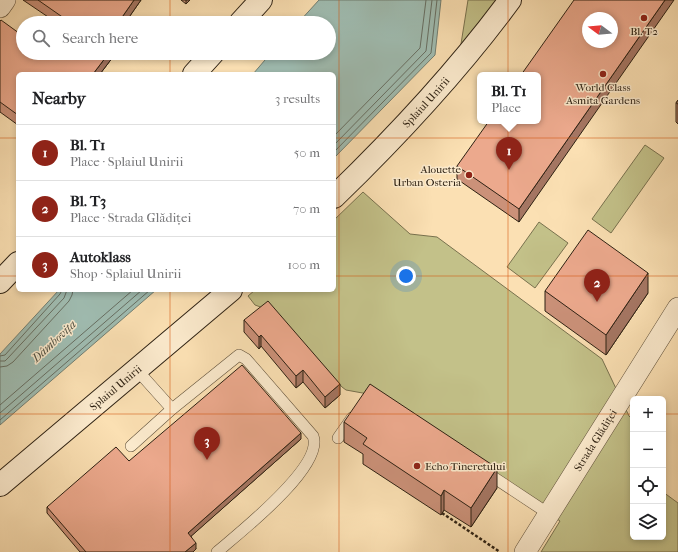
<!DOCTYPE html>
<html lang="en">
<head>
<meta charset="utf-8">
<style>
	body { margin:0; font-family:"IM FELL French Canon",serif; background:#f2f2f2; color:#202124 }
	.controls { position:absolute; right:12px; bottom:12px; display:grid; overflow:hidden; border-radius:6px; box-shadow:0 2px 6px #0003 }
	.controls button { width:36px; height:36px; display:grid; place-items:center; padding:0; border:0; border-bottom:1px solid #e0e0e0; background:#fff; color:#202124; font:20px sans-serif }
	.compass { position:absolute; left:582px; top:12px; width:36px; height:36px; border-radius:50%; background:#fff; box-shadow:0 2px 6px #0003; rotate:286deg }
	.you { position:absolute; left:406px; top:276px; width:14px; height:14px; margin:-10px; border:3px solid #fff; border-radius:50%; background:#1a73e8; box-shadow:0 0 0 6px #1a73e833 }
	.badge { display:grid; place-items:center; width:26px; height:26px; border-radius:50%; background:#8f2418; color:#fff; font-size:13px; font-weight:700 }
	.pin { position:absolute; translate:-50% -33px; filter:drop-shadow(0 1px 2px #0008) }
	.pin::after { content:''; position:absolute; top:21px; width:14px; height:12px; background:inherit; clip-path:polygon(0 0,100% 0,50% 100%) }
	.popup { position:absolute; left:477px; top:72px; width:64px; height:52px; box-sizing:border-box; display:grid; place-content:center; border-radius:6px; background:#fff; filter:drop-shadow(0 1px 3px #0005); font-size:13px; white-space:nowrap; color:#757577 }
	.popup b { font-size:15px; color:#202124 }
	.popup::after { content:''; position:absolute; left:50%; top:100%; margin-left:-8px; border:8px solid transparent; border-top-color:#fff }
	.list { margin:0; padding:0; list-style:none }
	h2 { display:flex; justify-content:space-between; align-items:center; height:52px; margin:0; padding:0 16px; font-size:17px }
	h2 small { font-size:13px; font-weight:400; color:#757577 }
	.list li { display:grid; grid-template-columns:26px 1fr auto; gap:12px; align-items:center; box-sizing:border-box; height:56px; padding:0 16px; border-top:1px solid #e0e0e0 }
	.list b { display:block; font-size:15px; white-space:nowrap }
	.list p { margin:0; font-size:13px; white-space:nowrap; color:#757577 }
	.list em { font-size:13px; font-style:normal; color:#757577 }
	.icon { flex:none; width:22px; height:22px; fill:none; stroke:currentColor; stroke-width:2; stroke-linecap:round; stroke-linejoin:round }
	.map { position:relative; flex:none; width:678px; height:552px; overflow:hidden }
	.search { position:absolute; background:#fff; box-shadow:0 2px 6px #0003; left:16px; top:16px; width:320px; height:44px; display:flex; align-items:center; gap:10px; box-sizing:border-box; padding:0 14px; border-radius:22px; color:#757577; font-size:15px }
	.panel { position:absolute; background:#fff; box-shadow:0 2px 6px #0003; left:16px; top:72px; width:320px; height:220px; border-radius:6px }
	.map>svg:first-child { display:block }
</style>
</head>
<body>
<div class="map">
<svg width="678" height="552" viewBox="0 0 678 552">
	<rect width="100%" height="100%" fill="#fbe0b3"/>
	<filter id="stains"><feTurbulence type="fractalNoise" baseFrequency=".005" numOctaves="4"/><feColorMatrix values="0 0 0 0 .2 0 0 0 0 .09 0 0 0 0 .02 0 0 0 .5 -.17"/></filter>
	<radialGradient id="worn" r=".72"><stop offset=".6" stop-color="#630" stop-opacity="0"/><stop offset="1" stop-color="#630" stop-opacity=".3"/></radialGradient>
	<g fill="#c3c189" stroke="#78714e">
		<polygon points="468,0 510,0 457,69"/>
		<polygon points="645,145 664,158 611,233 592,219"/>
		<polygon points="363,192 410,234 437,237 602,359 629,416 633,420 633,537 663,537 663,492 678,503 678,552 541,552 560,521 368,394 346,390 342,387 277,313 255,305 248,296 255,290 334,290 334,220"/>
		<polygon points="539,222 568,243 535,288 507,267"/>
	</g>
	<g fill="#9fbcb1" stroke="#717e72">
		<polygon points="319,0 441,0 435,55 334,158 334,74 253,74 271,53 329,53 329,23 298,23"/>
		<polygon points="59,290 156,290 0,425 0,354"/>
	</g>
	<g fill="none" stroke-linecap="round" stroke-linejoin="round">
		<g stroke="#666e62" stroke-width="1">
			<polyline points="334,136 420,48 426,0"/>
			<polyline points="334,145 426,51 432,0"/>
			<polyline points="334,152 431,53 437,0"/>
			<polyline points="0,356 5,355 60,294 62,290"/>
			<polyline points="0,361 5,361 8,358 64,298 67,290"/>
			<polyline points="0,367 7,366 13,362 69,301 72,295 73,290"/>
			<polyline points="0,405 133,290"/>
			<polyline points="0,413 142,290"/>
			<polyline points="0,420 150,290"/>
		</g>
		<defs>
			<g id="lane">
				<polyline points="137,370 172,409"/>
				<polyline points="338,438 352,418"/>
				<path d="M 131,446 L 172,409 L 239,355 L 246,359 L 313,436 C 325,466 238,534 217,552"/>
				<polyline points="484,471 549,514"/>
			</g>
			<g id="street">
				<polyline points="0,7 5,0"/>
				<path id="s1" d="M 525,552 L 678,308"/>
			</g>
			<g id="secondary">
				<polyline points="240,23 261,0"/>
				<polyline points="194,74 213,53"/>
				<path id="s2" d="M 334,197 C 398,135 457,72 510,0"/>
				<polyline points="0,282 18,263"/>
				<path id="s3" d="M 0,485 L 231,290"/>
			</g>
		</defs>
		<use href="#lane" stroke="#60513b" stroke-width="12"/>
		<use href="#street" stroke="#60513b" stroke-width="22"/>
		<use href="#secondary" stroke="#2d2113" stroke-width="24"/>
		<polyline stroke="#2d2113" stroke-width="2.5" stroke-dasharray="3 2" stroke-linecap="butt" points="442,513 500,552"/>
		<use href="#lane" stroke="#fcebce" stroke-width="11"/>
		<use href="#street" stroke="#fcebce" stroke-width="21"/>
		<use href="#secondary" stroke="#fcebce" stroke-width="22"/>
	</g>
	<g fill="#cb9179" stroke="#2d2113">
		<polygon points="23,0 141,0 125,23 57,23"/>
		<polygon points="181,0 190,0 186,4"/>
		<polygon points="0,21 53,57 56,53 116,53 100,74 18,74 18,125 0,112"/>
		<polygon points="678,100 678,124 676,122 676,103"/>
		<polygon points="538,121 519,222 457,179 457,166"/>
		<polygon points="545,291 648,293 606,355 545,311"/>
		<polygon points="244,320 340,395 325,408 303,382 296,388 261,346 259,349 244,332"/>
		<polygon points="344,422 497,488 471,527 444,510 441,515 363,464 363,454 344,442"/>
		<polygon points="301,439 191,536 196,549 193,552 80,552 47,513 47,507 129,461"/>
	</g>
	<g fill="#a57663" stroke="#2d2113">
		<polygon points="134,0 141,0 125,23 118,23"/>
		<polygon points="186,0 190,0 186,4"/>
		<polygon points="665,0 674,0 519,222 519,209"/>
		<polygon points="109,53 116,53 100,74 93,74"/>
		<polygon points="648,273 648,293 606,355 606,335"/>
		<polygon points="261,335 261,346 259,349 259,337"/>
		<polygon points="303,370 303,382 296,388 296,376"/>
		<polygon points="340,384 340,395 325,408 325,397"/>
		<polygon points="301,433 301,439 188,539 188,533"/>
		<polygon points="497,468 497,488 471,527 471,508"/>
		<polygon points="444,490 444,510 441,515 441,496"/>
		<polygon points="196,543 196,549 193,552 185,552"/>
	</g>
	<g fill="#eca98d" stroke="#2d2113" fill-rule="evenodd">
		<polygon points="38,0 134,0 118,23 71,23"/>
		<path d="M 574,0 L 665,0 L 519,209 L 457,166 L 489,121 L 538,121 L 538,75 L 521,75 ZM 588,18 L 612,18 L 612,42 L 588,42 Z"/>
		<polygon points="1,20 23,36 23,53 48,53 53,57 56,53 109,53 93,74 18,74 18,115 0,102 0,21"/>
		<polygon points="678,100 678,104 676,103"/>
		<polygon points="588,230 648,273 606,335 545,291"/>
		<polygon points="268,301 340,384 325,397 303,370 296,376 261,335 259,337 244,320"/>
		<polygon points="242,365 301,433 188,533 196,543 185,552 86,552 47,507 116,447 129,461"/>
		<polygon points="370,384 497,468 471,508 444,490 441,496 363,444 367,438 344,422"/>
	</g>
	<path fill="none" stroke="#d5530d" stroke-width="1" stroke-opacity="0.55" d="M 170,0 L 170,23M 339,0 L 339,552M 508,0 L 508,552M 170,53 L 170,74M 0,138 L 18,138M 334,138 L 678,138M 0,276 L 18,276M 334,276 L 678,276M 170,290 L 170,552M 0,414 L 633,414M 663,414 L 678,414"/>
	<g fill="#8f2418" stroke="#fcebce" stroke-width="1.5">
		<circle cx="644" cy="18" r="4"/>
		<circle cx="603" cy="74" r="4"/>
		<circle cx="469" cy="175" r="4"/>
		<circle cx="417" cy="466" r="4"/>
	</g>
	<g text-anchor="middle" stroke-width="3" stroke-linejoin="round" paint-order="stroke">
		<g font-size="11" fill="#2d2113" stroke="#fcebce">
			<text x="644" y="35">Bl. T2</text>
			<text x="603" y="91">World Class<tspan x="603" dy="13">Asmita Gardens</tspan></text>
			<text x="461" y="173" text-anchor="end">Alouette<tspan x="461" dy="13">Urban Osteria</tspan></text>
			<text x="425" y="470" text-anchor="start">Echo Tineretului</text>
		</g>
		<g font-size="11" fill="#2d2113" stroke="#fcebce">
			<text dy="4" stroke="none"><textPath href="#s2" startOffset="132">Splaiul Unirii</textPath></text>
			<text dy="4" stroke="none"><textPath href="#s3" startOffset="151">Splaiul Unirii</textPath></text>
			<text dy="4" stroke="none"><textPath href="#s1" startOffset="132">Strada Glădiței</textPath></text>
		</g>
		<g font-size="12" font-style="italic" fill="#4f5042" stroke="#fcebce">
			<text transform="translate(54 341) rotate(-43)" y="4">Dâmbovița</text>
		</g>
	</g>
	<rect width="100%" height="100%" filter="url(#stains)"/>
	<rect width="100%" height="100%" fill="url(#worn)"/>
</svg>
<div class="controls">
<button>+</button>
<button>−</button>
<button><svg class="icon" aria-label="locate" viewBox="0 0 24 24"><circle cx="12" cy="12" r="6"/><path d="M12 2v4M12 18v4M2 12h4M18 12h4"/></svg></button>
<button><svg class="icon" aria-label="layers" viewBox="0 0 24 24"><path d="M12 4l9 5-9 5-9-5zM3 14l9 5 9-5"/></svg></button>
</div>
<svg class="compass" viewBox="-18 -18 36 36"><path d="M0-13l5 13h-10z" fill="#e53935"/><path d="M0 13l5-13h-10z" fill="#757577"/></svg>
<div class="you"></div>
<div class="pin badge" style="left:509px;top:170px">1</div>
<div class="popup"><b>Bl. T1</b>Place</div>
<div class="pin badge" style="left:597px;top:302px">2</div>
<div class="pin badge" style="left:207px;top:460px">3</div>
<div class="search"><svg class="icon" aria-label="search" viewBox="0 0 24 24"><circle cx="10" cy="10" r="6"/><path d="M15 15l6 6"/></svg>Search here</div>
<section class="panel">
<h2>Nearby<small>3 results</small></h2>
<ul class="list">
<li><span class="badge">1</span><div><b>Bl. T1</b><p>Place · Splaiul Unirii</p></div><em>50 m</em></li>
<li><span class="badge">2</span><div><b>Bl. T3</b><p>Place · Strada Glădiței</p></div><em>70 m</em></li>
<li><span class="badge">3</span><div><b>Autoklass</b><p>Shop · Splaiul Unirii</p></div><em>100 m</em></li>
</ul>
</section>
</div>
</body>
</html>
